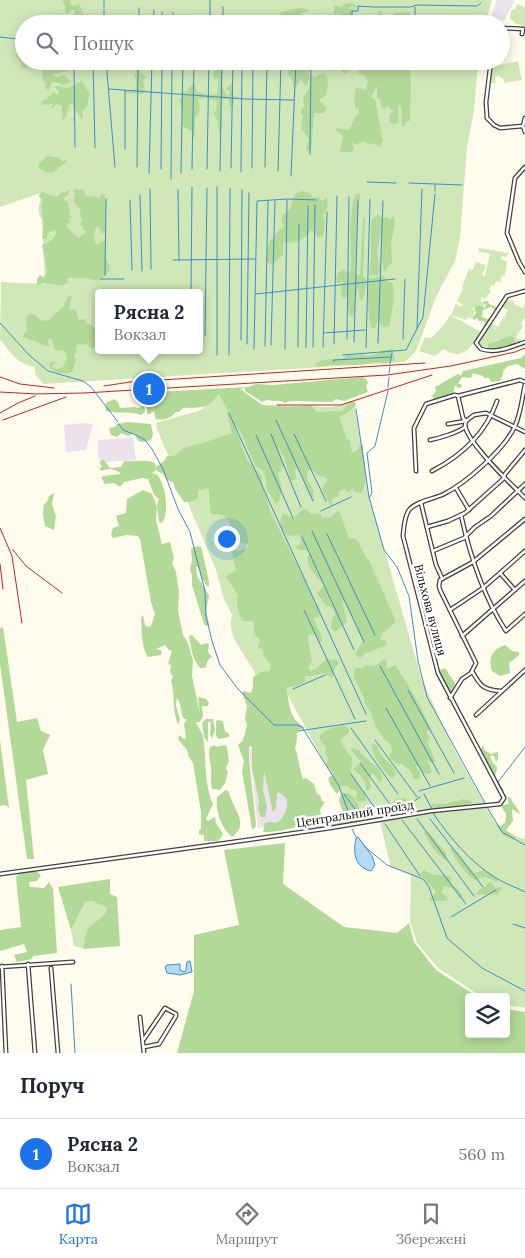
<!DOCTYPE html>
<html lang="uk">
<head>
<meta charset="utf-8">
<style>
	body { margin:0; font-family:Lora,serif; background:#f6f6f7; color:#1f2937 }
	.controls { position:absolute; right:15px; bottom:15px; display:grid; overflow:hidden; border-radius:5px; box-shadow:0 2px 12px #0003 }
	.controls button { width:45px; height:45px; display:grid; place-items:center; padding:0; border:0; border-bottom:1px solid #e0e1e3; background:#fff; color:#1f2937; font:25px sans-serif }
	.you { position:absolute; left:226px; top:538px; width:18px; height:18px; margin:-12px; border:4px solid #fff; border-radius:50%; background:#1a73e8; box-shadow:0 0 0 8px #1a73e833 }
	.badge { display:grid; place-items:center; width:32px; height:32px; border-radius:50%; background:#1a73e8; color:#fff; font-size:16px; font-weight:700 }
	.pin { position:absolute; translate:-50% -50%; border:2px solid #fff; box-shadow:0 1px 5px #0006 }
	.popup { position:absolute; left:95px; top:289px; width:108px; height:65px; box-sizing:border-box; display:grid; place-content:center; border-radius:5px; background:#fff; filter:drop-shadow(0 1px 4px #0005); font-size:16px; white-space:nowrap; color:#747a83 }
	.popup b { font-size:19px; color:#1f2937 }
	.popup::after { content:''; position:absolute; left:50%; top:100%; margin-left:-10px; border:10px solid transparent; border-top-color:#fff }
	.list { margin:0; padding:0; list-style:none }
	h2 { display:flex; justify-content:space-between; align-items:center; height:65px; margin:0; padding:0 20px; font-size:21px }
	h2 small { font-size:16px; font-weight:400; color:#747a83 }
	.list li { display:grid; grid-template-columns:32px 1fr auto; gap:15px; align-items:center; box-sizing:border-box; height:70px; padding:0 20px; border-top:1px solid #e0e1e3 }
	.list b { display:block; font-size:19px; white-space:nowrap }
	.list p { margin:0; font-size:16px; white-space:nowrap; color:#747a83 }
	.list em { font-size:16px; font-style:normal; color:#747a83 }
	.icon { flex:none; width:28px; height:28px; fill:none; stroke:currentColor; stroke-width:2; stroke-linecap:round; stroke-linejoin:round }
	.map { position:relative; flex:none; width:525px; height:1053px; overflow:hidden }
	.search { position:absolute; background:#fff; box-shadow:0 2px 12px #0003; left:15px; right:15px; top:15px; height:55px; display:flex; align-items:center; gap:12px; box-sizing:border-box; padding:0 18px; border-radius:28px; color:#747a83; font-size:19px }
	.sheet { height:135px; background:#fff }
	nav { display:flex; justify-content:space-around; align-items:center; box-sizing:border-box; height:70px; border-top:1px solid #e0e1e3; background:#fff; font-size:14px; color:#747a83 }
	nav a { display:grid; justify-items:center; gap:2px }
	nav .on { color:#1a73e8 }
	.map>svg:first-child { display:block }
</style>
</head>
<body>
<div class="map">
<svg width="525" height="1053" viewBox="0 0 525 1053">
	<rect width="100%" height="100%" fill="#fffcee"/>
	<g fill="#ebe2ec">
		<polygon points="497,0 515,0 504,21 491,15"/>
		<polygon points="83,423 93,424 86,450 66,452 64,425"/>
		<polygon points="133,437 136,460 101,462 98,456 98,440"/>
		<polygon points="286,742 296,822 258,828 249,749"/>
	</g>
	<g fill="#d0e8b8" fill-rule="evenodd">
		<path d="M 0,0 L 492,0 L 485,24 L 24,24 L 24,61 L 481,61 L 477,74 L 474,111 L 467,147 L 460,238 L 455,261 L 437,295 L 416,351 L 405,362 L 43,384 L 35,374 L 35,367 C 18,365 10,352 0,339 L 1,282 L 45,284 L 42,220 C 35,210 41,202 41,193 L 0,207 ZM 99,293 L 199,293 L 199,350 L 99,350 Z"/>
		<polygon points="517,4 525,7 525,27 522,26 523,21 522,25 514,23 514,21 510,19 511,10 515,10"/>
		<polygon points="518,61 522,80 504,83 503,78 500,78 500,76 495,77 496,83 490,83 490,67"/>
		<polygon points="479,248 509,253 506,257 502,256 501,259 507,262 505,276 502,275 500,282 496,281 494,286 491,285 489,290 491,291 490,294 486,294 488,295 486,299 481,297 481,302 485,304 483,307 475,306 472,309 475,311 471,319 468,317 466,320 451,315 456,304 461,307 463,304 457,301 463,289 462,287 469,269 473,270 476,262 486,265 482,275 485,276 490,254 478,251"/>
		<path d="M 506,300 L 515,301 L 514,304 L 523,308 L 525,303 L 525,317 L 521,324 L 523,326 L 516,337 L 522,341 L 519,343 C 506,337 496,339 485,347 L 478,344 L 490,323 L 498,327 L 503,318 L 504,318 L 508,310 L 501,307 Z"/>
		<path d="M 450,315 L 481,332 C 472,347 462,362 444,349 L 435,356 L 419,351 L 425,337 L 431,338 L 444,325 Z"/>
		<path d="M 242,390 L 252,398 L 264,405 L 332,407 L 354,401 L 368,493 L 422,680 L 454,749 L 501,833 L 525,839 L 525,1008 L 506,1005 L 506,997 L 482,997 L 438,968 L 417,943 L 410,921 L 411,875 L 400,869 L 391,868 L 380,822 L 351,827 L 338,787 L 286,692 L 261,696 C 258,688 257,677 253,669 C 244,653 226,635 232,615 L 224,599 L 216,570 L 157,429 L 156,423 L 201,410 L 221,393 Z"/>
		<path d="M 92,901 L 107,908 C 105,919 90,922 86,933 C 84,938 84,944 84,949 L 74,946 L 71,930 L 84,902 Z"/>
	</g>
	<g fill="#b3d998">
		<polygon points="62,0 71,0 70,4 74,6 79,4 84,16 87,18 87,24 73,24 75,11 72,10 67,14 65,12 65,7"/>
		<polygon points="351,3 356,5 356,8 351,6 348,9 356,10 351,13 352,18 357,17 357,24 348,24 346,20 345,24 343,24 339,13 337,13 335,19 333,19 331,17 334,13 334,5 342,7 343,4"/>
		<polygon points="301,8 309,10 307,12 301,13 305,18 308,18 306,20 306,24 282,24 280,12"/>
		<polygon points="381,10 383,17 385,20 395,13 410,12 412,16 410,24 373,24 373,21 379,18 378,12"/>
		<polygon points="17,54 23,58 24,57 24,61 48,61 49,65 52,67 58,66 63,61 85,61 73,64 66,68 69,71 51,74 56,78 66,75 65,78 72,81 63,85 55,82 52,82 49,90 46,89 45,83 43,80 42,65 36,68 34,63 31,63 26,68 23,68 19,59 15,56"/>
		<polygon points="136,61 142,61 140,65 140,72 147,77 143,81 145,91 143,94 124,93 124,90 134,90 136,88 136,79 134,77 137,72"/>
		<path d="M 216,61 L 223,61 C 223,72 219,86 227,95 L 230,94 L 229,91 L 226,89 L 232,83 L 233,75 L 233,95 L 234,97 L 238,96 L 239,98 L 234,99 L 233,105 L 230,108 L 228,99 L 222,99 L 221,132 L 219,133 L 218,121 L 213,113 L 216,111 L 217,101 L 205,98 L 198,99 L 200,110 L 195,118 L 195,136 L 193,138 L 192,131 L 182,126 L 182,109 L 179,100 L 182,97 L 181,92 L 187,91 L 192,84 L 195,84 L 197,92 L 209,95 L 217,94 L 219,78 L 216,79 L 214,78 L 213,73 L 218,69 L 214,67 L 216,64 Z"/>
		<path d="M 287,61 L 306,61 L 308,65 L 314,64 L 314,66 L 309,69 L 309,78 L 311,76 L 317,77 L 318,75 L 324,73 L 327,76 L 328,86 L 326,95 L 319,100 L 327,109 L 324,113 L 314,113 L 311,151 L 309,152 L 306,149 L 309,139 L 301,128 L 303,115 L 300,113 L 304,106 L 303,98 C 306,92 312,87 309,79 L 307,86 L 305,87 L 301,79 L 294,89 L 292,80 L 288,74 Z"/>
		<polygon points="316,61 344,61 348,71 345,74 340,70 332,71 327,68 335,65 329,63 317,65 315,63"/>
		<polygon points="358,61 365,61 368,67 371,67 373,65 372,61 410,61 411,84 410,117 410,121 406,121 403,127 402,126 401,106 399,105 398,107 399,122 396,124 390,123 389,117 393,111 387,106 384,109 381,106 380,99 377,98 377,86 371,97 375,99 383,142 381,143 380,147 374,143 369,145 364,141 356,145 352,142 354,149 352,152 340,152 343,136 335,130 337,128 349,130 356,116 359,113 358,107 356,109 354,101 356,88 366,90 368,81 364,75 359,74"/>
		<path d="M 82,81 L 90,94 C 87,101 89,108 82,111 L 83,117 L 82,120 L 77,111 L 75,114 L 75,121 L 73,122 L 74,111 L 72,102 L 68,108 L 66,117 L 62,120 L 62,106 L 56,104 L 53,108 L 50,108 L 53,105 L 52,104 L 43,105 L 41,103 L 43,100 L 47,99 L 53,92 L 57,94 L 59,92 L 55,87 L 57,86 L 68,88 Z"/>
		<path d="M 47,156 L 59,158 L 62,161 L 66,160 L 67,162 C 53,171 53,178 38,167 L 39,164 Z"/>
		<path d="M 75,188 L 79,190 L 83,189 L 86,196 L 89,197 L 89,195 L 92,197 L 96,196 L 98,199 L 102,194 L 105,194 L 105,198 L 108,198 L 106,204 L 106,234 L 103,232 L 101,235 L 100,229 L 97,226 C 94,231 92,239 97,244 L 104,241 L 106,242 L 106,258 L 110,270 L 100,281 L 86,278 L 67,278 L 68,283 L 61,286 L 59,285 L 45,283 L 37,285 L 37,279 L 40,275 L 43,277 L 45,276 L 47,270 L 42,245 L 52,240 L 57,232 L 56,230 L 49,232 L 46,239 L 42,238 L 44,225 L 41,206 L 43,200 L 39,197 L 40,194 L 42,192 L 56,197 L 62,192 L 65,193 L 68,189 L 69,190 L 68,195 L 65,196 L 64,200 L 68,202 L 70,216 L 74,218 L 69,218 L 70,223 L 67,224 L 67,228 L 79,238 L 81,235 L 87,232 L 83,230 L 83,226 L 80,225 L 80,223 L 83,221 L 81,219 L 80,209 C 74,204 72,200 76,194 L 73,191 Z"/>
		<path d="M 302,191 L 310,193 L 313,198 L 318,197 L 322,201 L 327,197 L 328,205 L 325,213 L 323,215 L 325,223 L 323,236 L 318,237 L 311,230 C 307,238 297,243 288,243 L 285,241 L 283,243 L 283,254 L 272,265 L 266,261 C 267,259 266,256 267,253 C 267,241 275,233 284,227 L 281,219 L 283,214 L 289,211 L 295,194 Z"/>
		<polygon points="356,194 360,194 355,267 357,275 360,274 363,218 365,217 363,276 367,281 363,299 360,300 358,289 357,290 354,316 352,318 349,314 347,297 344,299 342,298 341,287 343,281 337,283 336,279 338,273 344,269 349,274 351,268 350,225 353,201"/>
		<path d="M 378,214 L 382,218 L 387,217 L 390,220 L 392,217 L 394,217 L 395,224 L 391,243 L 392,264 L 389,265 L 385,272 C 379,261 385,246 381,234 L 377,251 L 380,271 L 378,275 L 371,276 L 369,271 L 371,260 L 371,220 Z"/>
		<path d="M 384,276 L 386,281 L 392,283 C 397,293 391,314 390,325 L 386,327 L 382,327 L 378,319 L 375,328 L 372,328 L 370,326 L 367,294 L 369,279 Z"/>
		<path d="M 72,296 L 69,309 L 76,310 L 79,320 L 85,319 L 86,323 L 95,327 L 99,322 L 99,348 L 91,348 L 88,346 L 90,341 L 85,345 L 79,344 L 76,346 L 76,353 L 74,355 L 76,360 L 72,372 C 63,374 53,375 49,365 L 51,362 L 57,362 L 52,365 L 53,368 L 57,369 L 63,367 L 67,358 L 65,351 L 55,350 L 52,340 L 50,338 L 48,340 L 49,347 L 23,337 L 24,333 L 27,332 L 26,321 L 28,314 L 35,315 L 42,321 L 49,320 L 63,307 L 68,297 Z"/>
		<polygon points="484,301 488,301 489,304 497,307 496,311 491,307 483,310 482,317 487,319 490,318 486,326 483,327 485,323 484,321 479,321 477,318 474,320 472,318 476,313 474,307 479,305 485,308 486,304 482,303"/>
		<path d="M 511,336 L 513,337 L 516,344 C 506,348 496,353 487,348 L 488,344 Z"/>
		<path d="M 393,348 L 394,358 L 396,360 L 385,364 L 379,362 L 357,365 L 330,365 L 317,367 L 315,365 C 322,357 334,360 344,358 L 348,354 L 358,356 L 362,353 L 361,355 L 370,356 Z"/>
		<polygon points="525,354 525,369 517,364 508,366 503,371 503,374 500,381 491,382 489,378 484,378 483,376 473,373 471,378 462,377 458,384 461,384 462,387 458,388 455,385 453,395 435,401 432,396 436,391 435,387 458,374 461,376 463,371 521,358"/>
		<path d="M 362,377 L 366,379 L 368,383 L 366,386 L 368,392 L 344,401 L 336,399 L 332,402 L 290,401 L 284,403 L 282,401 L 273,401 L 267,400 L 262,402 L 245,391 L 245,388 L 240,389 L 262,405 L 288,407 L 311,405 L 317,412 L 342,411 L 351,401 L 355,402 L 356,405 L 346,414 L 339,416 L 347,439 L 350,440 L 352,453 L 358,450 L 360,444 L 363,446 C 363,461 370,481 361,493 L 355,492 L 352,488 L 351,491 L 348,492 L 345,489 L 339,491 L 339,496 L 332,499 L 333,506 L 331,507 L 322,489 L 327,481 L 327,478 L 317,475 L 313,470 L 309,470 C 303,478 311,484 314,491 L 313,495 L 315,501 L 312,499 L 298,468 L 295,469 L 296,479 L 293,481 L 290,479 L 284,457 L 277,445 L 285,469 L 281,465 L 281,471 L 278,473 L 282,489 L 279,502 L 276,504 L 267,490 L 265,476 L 262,470 L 256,467 L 241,433 L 233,422 L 247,460 L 262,476 C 261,487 268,499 270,511 L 313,596 L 314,603 L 318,605 L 320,615 L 318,618 L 315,617 L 314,619 C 316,627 322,633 322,641 L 319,644 L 316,635 L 309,634 L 308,641 L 312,661 L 308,668 L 310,671 L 316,669 L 326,659 L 337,660 L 339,663 L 335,668 L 333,678 L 323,673 L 312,676 L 305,676 L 305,682 C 300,685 291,688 286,687 C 290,704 288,718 305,728 L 298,730 C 296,736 298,740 295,749 C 299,757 299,769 303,779 L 306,778 L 314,784 L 317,794 L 320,795 L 322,801 L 325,802 L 320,810 L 321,817 L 325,823 C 324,824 323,825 322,826 C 316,829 311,826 306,826 C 292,827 277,833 263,832 L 265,823 L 270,822 L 276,823 C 283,820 290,806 286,798 C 285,796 282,795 280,793 L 277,793 L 276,807 L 273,813 L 264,771 L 263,790 L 267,807 L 265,817 L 261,817 L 258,808 L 259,801 L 252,768 L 252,747 L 249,746 L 249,759 L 256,824 L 255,828 L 252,829 L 242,771 L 244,761 L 238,745 L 243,740 L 247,725 L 245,719 L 247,706 L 242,693 L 244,691 L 251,693 L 253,687 L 253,677 L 261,672 L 269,671 L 271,665 L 263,655 L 263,651 L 258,647 L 260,640 L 254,634 L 254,623 L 252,621 L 243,621 C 239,616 235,602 238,596 L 226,576 L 236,570 L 232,553 L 233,547 L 237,551 L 247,548 L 248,545 L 245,543 L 242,543 L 233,537 L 230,523 L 224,515 L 211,514 L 209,499 L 209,491 L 207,488 L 198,491 L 198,498 L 190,502 L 184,502 L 175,489 L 173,482 L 167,480 L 163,474 L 157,471 L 155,469 L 155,471 L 152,473 L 158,475 C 165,486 170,511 162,523 L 159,522 L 157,505 L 159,499 L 154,495 L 148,479 L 142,478 L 124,482 L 120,487 L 114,483 L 104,484 L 103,480 L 101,478 L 103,476 L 121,474 C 117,469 107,468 102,471 L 99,469 L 102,467 L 100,463 L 101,460 L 104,460 L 110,468 L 121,467 L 124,461 C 135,462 145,459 155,463 L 156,467 L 165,460 L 167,456 L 174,456 L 182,449 L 190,446 L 203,443 L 232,433 L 226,409 L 233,421 L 233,419 L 219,394 C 206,410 202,407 183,408 L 179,412 L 176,412 C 171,418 164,421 156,419 L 156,421 L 154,411 L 150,414 L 147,414 L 147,407 L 154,407 L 153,398 L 155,392 L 248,387 L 256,384 L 273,385 Z"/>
		<path d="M 114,399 L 118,402 L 120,408 L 135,407 L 138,408 L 144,406 L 145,412 L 141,415 C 133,411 116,414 106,411 L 106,403 Z"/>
		<polygon points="128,422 151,424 153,434 151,440 143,442 138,441 134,433 128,436 121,433 117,437 111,435 109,428 115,427 117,424"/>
		<path d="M 143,490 L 152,494 L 157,507 L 156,520 L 162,544 L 169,542 L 171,544 C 170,551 177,556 172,563 L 176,572 L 179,592 L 178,611 L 183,635 L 188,643 L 193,661 L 192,676 L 200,714 L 198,697 L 206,699 L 209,703 L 208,706 L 202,706 L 203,716 L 200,722 L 196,722 C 198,728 202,731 203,737 C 207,759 203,781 213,804 L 206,819 L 208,821 L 215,817 L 216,823 L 223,834 L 222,836 L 218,841 L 204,841 L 204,835 L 199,834 L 199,830 L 201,830 L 201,812 L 193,763 L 189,757 L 187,750 L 178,739 L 179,735 L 184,739 L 186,738 L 184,724 L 187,719 L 184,719 C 180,713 182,704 177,698 L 176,705 L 180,720 L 178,725 C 172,710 175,694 171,680 L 173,677 L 170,672 L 171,665 L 168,664 L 172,651 L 169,650 L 165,645 L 156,649 L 162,651 L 161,655 L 148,657 C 141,647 142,631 141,618 L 143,615 L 145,625 L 148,627 L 151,626 L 155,614 L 151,602 L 140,539 L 138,536 L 126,535 L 113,538 L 111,535 L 113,528 L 119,526 L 116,516 L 126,513 L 127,499 Z"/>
		<polygon points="54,493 52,504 56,516 54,530 45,526 43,514 44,504 47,502 49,496"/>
		<path d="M 303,509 L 307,510 L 311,514 L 320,513 L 322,518 L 331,517 L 336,512 L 339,511 L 349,538 L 355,538 C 362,545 363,555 370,562 L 396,622 L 383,633 L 380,640 L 385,640 L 387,643 L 385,646 L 366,653 L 360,658 L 355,654 L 363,641 L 344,601 L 342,601 L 347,622 C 342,625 340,630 334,632 L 331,627 L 332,620 L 335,614 L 333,608 L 325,605 L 317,593 L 324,586 C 317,574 302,566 310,552 L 306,550 L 298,550 L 296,546 L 300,545 L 301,540 L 299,535 L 288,536 L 280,527 L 281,517 L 283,513 L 293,518 Z"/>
		<polygon points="197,546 201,547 202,550 209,582 209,586 207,586 201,577 198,567 196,567 197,576 209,596 206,610 209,624 207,626 204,624 192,585 192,575 190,570 192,560 191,549"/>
		<polygon points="3,627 17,722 37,718 41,731 50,735 43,750 48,774 26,780 34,859 27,859 0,664 0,628"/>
		<path d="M 192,635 L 201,645 L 206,643 L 209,644 L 208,652 L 212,657 L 208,660 L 205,668 L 200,668 C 191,656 192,650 189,636 Z"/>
		<path d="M 505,645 L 512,651 L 519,652 L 519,655 L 509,663 L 510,673 L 500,676 L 492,671 C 488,658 491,650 505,645 Z"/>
		<path d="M 386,659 L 387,669 L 395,665 C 409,685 421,707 431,729 L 426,732 L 430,739 L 427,742 L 436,762 L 431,763 L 427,759 L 432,772 L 429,774 L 423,773 L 417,765 L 416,767 L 420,772 L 420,779 L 414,779 L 410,770 L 404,766 L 403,764 L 397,764 L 391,760 L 389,754 L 392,752 L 391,745 L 384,739 L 375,725 L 371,712 L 365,704 L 364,698 L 354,678 L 354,671 L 355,668 L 363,668 L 365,665 L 375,666 L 380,662 Z"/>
		<polygon points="445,668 455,683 454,693 450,695 438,671"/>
		<polygon points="206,719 213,719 215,730 212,739 210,734 211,722 208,722 208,742 204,737 202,723"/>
		<polygon points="218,720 223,721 225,731 229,734 229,737 218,739 216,735 216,721"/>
		<path d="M 344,725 L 349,730 L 349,733 L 341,739 L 343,746 L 352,758 L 351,774 L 365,794 L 366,801 L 360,802 L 357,801 L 356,797 L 357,791 L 350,789 L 348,786 L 339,786 L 339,791 L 337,794 C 333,789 327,782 329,777 L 332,776 L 333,773 L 326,765 L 328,758 L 325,754 L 326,748 C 325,745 320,741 320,738 C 320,730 338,726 344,725 Z"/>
		<polygon points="0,740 9,808 5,805 0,806"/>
		<path d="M 375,744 C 380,747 378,753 383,757 C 388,763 393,765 396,773 L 393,779 C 384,772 372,757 372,745 Z"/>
		<path d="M 215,745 L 216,747 L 225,745 L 227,747 L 229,761 L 226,768 L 225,767 L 228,772 L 225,783 L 220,790 L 212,789 C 211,783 211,778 211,772 C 212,763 207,757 210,747 Z"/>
		<path d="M 483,745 L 484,750 L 491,754 L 498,752 L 498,759 L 496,762 L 494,756 L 492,755 L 490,757 C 496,771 500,761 494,779 L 480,751 Z"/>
		<path d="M 352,748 L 359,750 C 365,762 383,764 382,782 L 379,781 L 375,775 L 372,774 L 369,777 L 371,787 L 369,790 L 366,790 C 366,780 361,775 353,769 L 361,762 L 351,750 Z"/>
		<path d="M 226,790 L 229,792 C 231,806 251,824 232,837 C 221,828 215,810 217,797 Z"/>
		<polygon points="344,793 348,793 355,798 362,814 370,814 369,808 372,806 378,814 380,814 396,799 406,798 407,802 404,803 400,801 399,807 396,811 391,810 383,817 330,826 327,824 330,822 345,820 339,800 341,794"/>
		<path d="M 507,797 L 511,798 C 512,804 518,807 520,814 L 512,809 L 513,821 L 506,830 L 516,837 L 515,840 L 503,835 L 495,824 L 501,826 L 505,823 L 506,814 L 502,808 L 502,805 L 509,804 Z"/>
		<path d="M 464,799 L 473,802 C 464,808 443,808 432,809 L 430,806 L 432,804 L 444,804 Z"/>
		<path d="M 425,831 L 428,832 L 446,853 L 447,860 L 445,860 C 441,857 436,853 433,848 C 429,843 429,839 424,834 Z"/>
		<polygon points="285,843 283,884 344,927 397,933 409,923 414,942 436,970 478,997 469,997 469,1034 506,1034 506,1009 525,1012 525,1053 177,1053 194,991 194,935 239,925 224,850"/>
		<path d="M 453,847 L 474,873 L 484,870 L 497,879 L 498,882 L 485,877 L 474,880 C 464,871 456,861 450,849 Z"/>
		<path d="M 424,870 L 430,874 L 450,876 L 452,886 L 457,888 L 463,896 L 461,899 L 452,888 L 444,886 L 441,893 L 446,896 L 448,899 L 445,901 L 431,901 L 429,899 L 435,894 L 435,890 C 430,886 426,881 421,875 L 422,872 Z"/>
		<polygon points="36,871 41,875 37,881 29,882 30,887 44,888 49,882 53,888 57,953 33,956 32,959 17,962 14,955 27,952 24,944 0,951 0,930 21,927 16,877 19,873"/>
		<path d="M 110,879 L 110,894 L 117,897 L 120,946 L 84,949 C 84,944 84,938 86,933 C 90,922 105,919 107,908 L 92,901 L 85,902 L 71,930 L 58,887 Z"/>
		<polygon points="490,881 495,888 503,887 497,895 489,894 476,895 481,888 485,887"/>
	</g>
	<g fill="#b3dbf5" stroke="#3c8ecb">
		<path d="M 358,837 L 372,856 L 375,865 L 371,871 C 354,867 353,852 356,838 Z"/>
		<polygon points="190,961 192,972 180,975 167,973 165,967 167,965 180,964 180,970 184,972 186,970 187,962"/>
	</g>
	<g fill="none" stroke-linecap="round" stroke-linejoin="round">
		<g stroke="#3c8ecb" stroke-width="1">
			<polyline points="104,0 104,7"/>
			<polyline points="410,7 417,5 477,6 481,3"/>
			<polyline points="104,9 104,24"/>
			<polyline points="223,15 223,7"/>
			<polyline points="210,16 210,0"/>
			<polyline points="415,16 415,7"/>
			<polyline points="338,20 343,16 352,15 352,11 358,11 358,6 374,7 409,7"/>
			<polyline points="74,21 74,24"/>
			<polyline points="139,24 139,8"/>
			<polyline points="153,24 154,10"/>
			<polyline points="162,24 162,12"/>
			<polyline points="172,24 173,13"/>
			<polyline points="184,24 184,15"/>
			<polyline points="194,24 194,16"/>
			<polyline points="209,24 210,18"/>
			<polyline points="223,24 223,17"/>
			<polyline points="243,24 243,23"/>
			<polyline points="282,24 282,16"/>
			<polyline points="343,24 343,20"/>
			<polyline points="408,24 408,21"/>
			<polyline points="0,37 17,39"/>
			<polyline points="74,61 75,147"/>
			<polyline points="93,61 95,148"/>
			<polyline points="106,61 115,167"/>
			<polyline points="109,89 245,99 294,100"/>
			<polyline points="125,149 125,91"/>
			<polyline points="310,154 311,61"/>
			<polyline points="137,167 138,61"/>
			<polyline points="265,167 267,61"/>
			<polyline points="231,168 233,61"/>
			<polyline points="252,168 253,61"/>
			<polyline points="161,169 162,61"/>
			<polyline points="192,169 194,61"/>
			<polyline points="207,169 209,61"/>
			<polyline points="220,171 222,61"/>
			<polyline points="278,171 281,61"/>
			<polyline points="241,172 242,61"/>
			<polyline points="149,173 152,61"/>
			<polyline points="181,173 183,61"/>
			<polyline points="291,176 296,61"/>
			<polyline points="171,179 172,61"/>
			<polyline points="367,182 396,183"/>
			<polyline points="409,183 462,185"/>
			<polyline points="150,189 151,269"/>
			<polyline points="178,190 179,260"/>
			<polyline points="435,191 435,185"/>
			<polyline points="140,195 142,271"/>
			<polyline points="288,199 316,200"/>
			<polyline points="130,200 132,270"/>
			<polyline points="173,260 255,259"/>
			<polyline points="105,275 106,200"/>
			<polyline points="101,279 124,279"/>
			<polyline points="191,293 192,187"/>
			<polyline points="256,294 395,279"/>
			<polyline points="0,323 29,355 48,371 83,381 91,387 118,422"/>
			<polyline points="417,329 422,189"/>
			<polyline points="324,333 365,330"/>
			<polyline points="205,336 207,188"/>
			<polyline points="347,339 349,197"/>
			<polyline points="403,339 405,279"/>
			<polyline points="241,340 242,190"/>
			<polyline points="354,342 358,201"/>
			<polyline points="378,343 383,201"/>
			<polyline points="247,344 249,193"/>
			<polyline points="334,344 337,196"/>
			<polyline points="271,345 275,201"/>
			<polyline points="265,346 268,201"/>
			<polyline points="298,347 299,224"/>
			<polyline points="313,347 315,205"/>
			<polyline points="323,347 327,212"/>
			<polyline points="306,348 308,206"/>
			<polyline points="366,348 370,199"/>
			<polyline points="254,349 257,201 287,199 285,349"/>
			<polyline points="217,355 217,187"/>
			<polyline points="229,355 230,188"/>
			<polyline points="343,355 406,350 423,317 435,194"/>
			<polyline points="333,362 334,360 391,357"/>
			<polyline points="390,364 392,353"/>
			<polyline points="389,373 390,367"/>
			<polyline points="388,387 389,377"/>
			<polyline points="356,409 369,497"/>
			<polyline points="229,413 366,714"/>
			<polyline points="276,420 313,501"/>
			<polyline points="119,424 123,430 136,435 145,440 152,449 163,469 178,509 190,532 205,591 206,616 212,641 220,665 238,689 274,725 298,725 302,727 339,786 352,822"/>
			<polyline points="271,434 301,507"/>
			<polyline points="294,434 326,501"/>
			<polyline points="256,435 293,518"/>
			<polyline points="371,503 369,498 372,493 367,453 375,446 388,391"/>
			<polyline points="371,504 384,550 397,567 409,596 418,661 427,697 485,803"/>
			<polyline points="321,511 351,497"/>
			<polyline points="312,531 364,642"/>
			<polyline points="327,534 375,635"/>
			<polyline points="302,537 354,650"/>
			<polyline points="406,543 419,590"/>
			<polyline points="420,593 430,627"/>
			<polyline points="304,610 355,719"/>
			<polyline points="380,666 439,774"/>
			<polyline points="439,672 451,693"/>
			<polyline points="293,689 325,675"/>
			<polyline points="408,690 454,773"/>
			<polyline points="452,697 464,719"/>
			<polyline points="386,708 430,786"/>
			<polyline points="351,728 398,794"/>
			<polyline points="298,731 366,721"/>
			<polyline points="375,740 417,797"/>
			<polyline points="360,763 389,803"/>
			<polyline points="351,774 379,814"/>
			<polyline points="495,777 503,791"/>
			<polyline points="498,782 525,747"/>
			<polyline points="419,791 464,778"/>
			<polyline points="344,794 360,816"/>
			<polyline points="424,794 432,809"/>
			<polyline points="487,807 502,832 525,845"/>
			<path d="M 433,813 C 449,837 471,863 496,878 C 505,884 516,887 525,892"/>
			<polyline points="396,814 420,797"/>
			<polyline points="385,817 396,809"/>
			<polyline points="417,819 474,896"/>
			<polyline points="430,819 483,887"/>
			<polyline points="402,820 466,904"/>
			<polyline points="385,824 420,876"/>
			<polyline points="352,829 356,837"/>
			<polyline points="364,846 387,865 423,879 429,887 447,938 482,968 525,991"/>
			<polyline points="451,917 496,890"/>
			<polyline points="513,924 525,928"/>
			<polyline points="71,984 75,1053"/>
		</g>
		<defs>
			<g id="minor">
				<polyline points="501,28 523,29 522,34"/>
				<polyline points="491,61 486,102 487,118 494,125 500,128 523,126"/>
				<polyline points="525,118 523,126 525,132"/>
				<polyline points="525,167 515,178 507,233 519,262 525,272"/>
				<path d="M 525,291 L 507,296 L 476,343 L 481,349 C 496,354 511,347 525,342"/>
				<path d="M 525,382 L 520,380 L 458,396 L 463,418 L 466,421 C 465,424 465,427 466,429 C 472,447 510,483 525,498"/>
				<polyline points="466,421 474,415 486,413 525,432"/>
				<polyline points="448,424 466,421"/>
				<path d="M 430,440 C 440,438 457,433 465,427"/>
				<polyline points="416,471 414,428 426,404 455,395 458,396"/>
				<path d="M 432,471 C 461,456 486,433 497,401"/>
				<polyline points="456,488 469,510"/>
				<polyline points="421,503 436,565 442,578"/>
				<path d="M 461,515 C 470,556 483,596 506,631 L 525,614"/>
				<polyline points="427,527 448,521 465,513 503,479 505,474 525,450"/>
				<polyline points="433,551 464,538 475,527 491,516 525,484"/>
				<polyline points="500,573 515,590"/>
				<polyline points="450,610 483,588 525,551"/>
				<polyline points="462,636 525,581"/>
				<path d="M 472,671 C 480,685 482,690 501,691"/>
				<polyline points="450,698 462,679 471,673 476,663 440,590 439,586 440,580 473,562 525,519"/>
				<polyline points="476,715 525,670"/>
				<path d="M 212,845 L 330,828 L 431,811 L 500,804 L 504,798 L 438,673 L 403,536 C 404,527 404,517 409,510 C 416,501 434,499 444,494 C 466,483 505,449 515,426 C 521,413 522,398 525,385"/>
				<polyline points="0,874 211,845"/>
				<polyline points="28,964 35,1053"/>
				<polyline points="2,966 6,1053"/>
				<polyline points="0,967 73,962"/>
				<polyline points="51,968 58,1053"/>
				<polyline points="140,1017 144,1053"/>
				<polyline points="144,1039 165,1008 176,1014 176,1016 159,1044 144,1047"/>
			</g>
		</defs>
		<use href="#minor" stroke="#404040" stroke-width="5"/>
		<use href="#minor" stroke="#fff" stroke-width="2.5"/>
		<g stroke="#bb272a" stroke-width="1">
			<polyline points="0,377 20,384 54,388"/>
			<polyline points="104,386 130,382 425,363"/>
			<polyline points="0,392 36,394 84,393 387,375 451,366 515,352 525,348"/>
			<polyline points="277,405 341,405 432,375"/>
			<polyline points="0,413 18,403 35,396"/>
			<polyline points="3,420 66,397"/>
			<polyline points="0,528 12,556 22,623"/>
			<polyline points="13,550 26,566 62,593"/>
			<polyline points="0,564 3,589"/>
		</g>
	</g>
	<g text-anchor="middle" stroke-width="5" stroke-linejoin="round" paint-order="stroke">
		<g font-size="12" fill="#0d0d0d" stroke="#fff">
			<text transform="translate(430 610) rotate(75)" y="4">Вільхова вулиця</text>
			<text transform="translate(355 814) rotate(-9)" y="4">Центральний проїзд</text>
		</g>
	</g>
</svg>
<div class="controls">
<button><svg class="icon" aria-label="layers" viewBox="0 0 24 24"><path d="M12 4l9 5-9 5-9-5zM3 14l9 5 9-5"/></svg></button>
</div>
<div class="you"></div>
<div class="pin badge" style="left:149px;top:389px">1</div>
<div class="popup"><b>Рясна 2</b>Вокзал</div>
<div class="search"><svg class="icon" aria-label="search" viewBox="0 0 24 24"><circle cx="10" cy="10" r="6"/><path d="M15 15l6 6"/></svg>Пошук</div>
</div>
<section class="sheet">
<h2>Поруч<small></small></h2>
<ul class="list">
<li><span class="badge">1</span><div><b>Рясна 2</b><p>Вокзал</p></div><em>560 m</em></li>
</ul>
</section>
<nav>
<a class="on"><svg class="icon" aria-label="map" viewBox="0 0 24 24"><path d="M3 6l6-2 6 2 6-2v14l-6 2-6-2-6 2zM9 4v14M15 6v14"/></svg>Карта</a>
<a><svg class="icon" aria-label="directions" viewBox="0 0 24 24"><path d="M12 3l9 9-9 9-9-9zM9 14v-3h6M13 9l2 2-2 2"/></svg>Маршрут</a>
<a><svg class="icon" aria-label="saved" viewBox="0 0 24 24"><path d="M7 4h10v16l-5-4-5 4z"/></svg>Збережені</a>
</nav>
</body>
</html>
